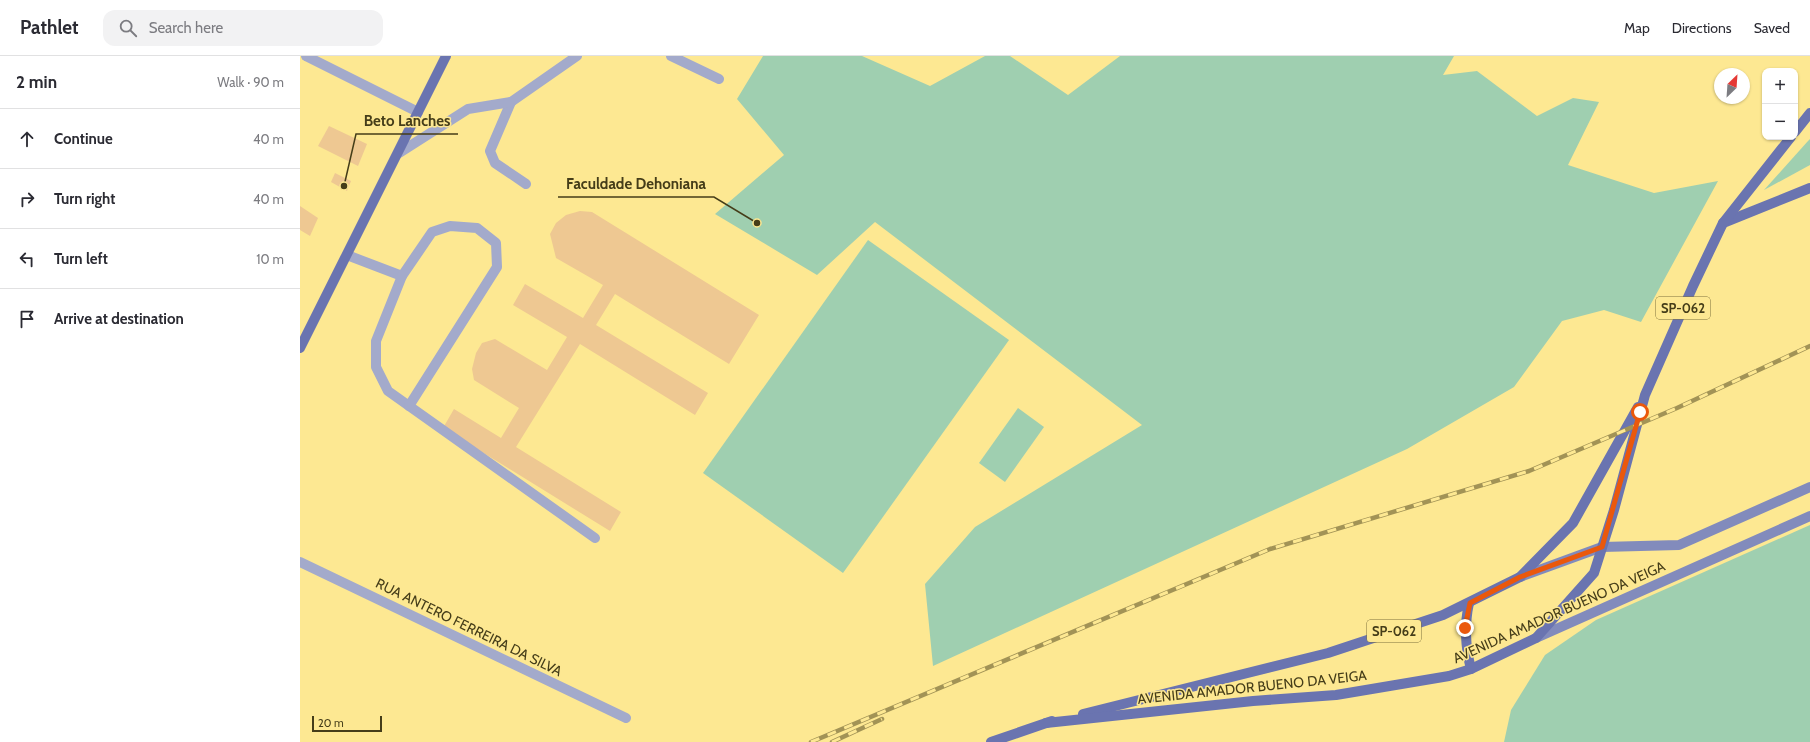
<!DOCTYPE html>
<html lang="en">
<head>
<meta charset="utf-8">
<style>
	body { margin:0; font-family:Cabin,sans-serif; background:#f2f2f3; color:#2b2b33 }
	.controls { position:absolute; right:12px; top:12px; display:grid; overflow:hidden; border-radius:8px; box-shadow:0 1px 3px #0004 }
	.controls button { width:36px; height:36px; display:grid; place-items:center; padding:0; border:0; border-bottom:1px solid #e1e1e2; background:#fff; color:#2b2b33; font:20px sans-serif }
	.compass { position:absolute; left:1414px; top:12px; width:36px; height:36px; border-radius:50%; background:#fff; box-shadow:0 1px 3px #0004; rotate:25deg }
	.scale { position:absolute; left:12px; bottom:10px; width:70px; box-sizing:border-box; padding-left:4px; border:2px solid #453d19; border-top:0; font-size:11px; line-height:14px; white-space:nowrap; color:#453d19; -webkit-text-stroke:3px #fde892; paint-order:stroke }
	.stop { position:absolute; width:12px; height:12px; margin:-9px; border:3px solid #ea580c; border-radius:50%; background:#fff }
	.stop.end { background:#ea580c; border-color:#fff; box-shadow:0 1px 4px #0008 }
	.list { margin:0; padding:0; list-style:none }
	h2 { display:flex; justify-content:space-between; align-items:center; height:52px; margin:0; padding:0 16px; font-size:17px }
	h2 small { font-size:13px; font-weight:400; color:#7c7c81 }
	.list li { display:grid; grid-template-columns:26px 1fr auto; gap:12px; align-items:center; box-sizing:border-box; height:60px; padding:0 16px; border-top:1px solid #e1e1e2 }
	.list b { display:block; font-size:15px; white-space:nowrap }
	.list em { font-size:13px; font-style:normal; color:#7c7c81 }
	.icon { flex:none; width:22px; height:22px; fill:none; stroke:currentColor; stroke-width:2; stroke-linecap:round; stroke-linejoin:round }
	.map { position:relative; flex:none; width:1510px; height:686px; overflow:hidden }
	header { display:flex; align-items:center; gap:24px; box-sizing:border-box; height:56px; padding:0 20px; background:#fff; border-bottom:1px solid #e1e1e2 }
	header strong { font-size:19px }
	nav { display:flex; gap:22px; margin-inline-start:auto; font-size:14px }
	.search { width:280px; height:36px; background:#f2f2f3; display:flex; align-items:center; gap:10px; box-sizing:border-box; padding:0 14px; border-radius:12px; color:#7c7c81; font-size:15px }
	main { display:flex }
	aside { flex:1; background:#fff }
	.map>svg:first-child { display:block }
</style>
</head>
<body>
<header>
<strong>Pathlet</strong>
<div class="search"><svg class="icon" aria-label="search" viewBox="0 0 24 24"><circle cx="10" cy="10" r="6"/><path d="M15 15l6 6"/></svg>Search here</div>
<nav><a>Map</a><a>Directions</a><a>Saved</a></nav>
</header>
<main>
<aside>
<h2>2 min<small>Walk · 90 m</small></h2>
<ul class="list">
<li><svg class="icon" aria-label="ahead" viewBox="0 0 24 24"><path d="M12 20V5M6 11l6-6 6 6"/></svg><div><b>Continue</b></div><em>40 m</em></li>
<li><svg class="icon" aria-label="right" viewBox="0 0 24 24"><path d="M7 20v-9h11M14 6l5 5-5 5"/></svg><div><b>Turn right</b></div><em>40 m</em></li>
<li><svg class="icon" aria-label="left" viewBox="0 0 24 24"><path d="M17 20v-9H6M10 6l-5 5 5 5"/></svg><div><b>Turn left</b></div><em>10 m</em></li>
<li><svg class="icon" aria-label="arrive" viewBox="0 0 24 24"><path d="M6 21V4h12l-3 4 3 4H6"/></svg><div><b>Arrive at destination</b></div></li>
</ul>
</aside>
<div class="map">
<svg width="1510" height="686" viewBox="0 0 1510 686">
	<rect width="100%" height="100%" fill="#fde892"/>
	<g fill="#9fcfb0">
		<polygon points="463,0 562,0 630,30 685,0 710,0 768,39 820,0 1154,0 1143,19 1177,15 1237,60 1273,42 1299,46 1268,109 1354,137 1418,125 1341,266 1304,254 1262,265 1214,331 1107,393 633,610 625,528 675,471 842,369 575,166 517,219 415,158 484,99 437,43"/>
		<polygon points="1510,83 1510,109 1464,134 1508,85"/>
		<polygon points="568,184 709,284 543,517 403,417"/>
		<polygon points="718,352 744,371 705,426 679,407"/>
		<polygon points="1510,469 1510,686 1204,686 1211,654 1245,599 1296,564"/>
	</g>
	<g fill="#eec892">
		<polygon points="29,70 67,88 58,110 18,90"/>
		<polygon points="35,117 51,125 47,135 31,126"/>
		<polygon points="0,150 18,162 10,180 0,174"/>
		<polygon points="280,155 292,156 459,259 429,308 315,238 296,269 408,337 395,359 280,288 216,391 321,456 310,475 143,372 154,353 201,382 219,352 174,324 172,313 176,297 182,287 195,283 247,314 267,281 213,249 225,228 283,262 303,229 256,202 250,178 256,167 266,159"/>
	</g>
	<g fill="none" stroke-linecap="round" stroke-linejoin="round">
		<g stroke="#a3aacb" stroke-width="10">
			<polyline points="371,0 419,23"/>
			<polyline points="211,46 190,95 195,107 226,128"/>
			<polyline points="99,97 168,53 211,46 277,0"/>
			<polyline points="47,199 102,220 76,285 76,311 88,335 295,482"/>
			<polyline points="102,220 132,176 150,170 177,172 196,187 197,211 109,350"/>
		</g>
		<g stroke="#a3aacb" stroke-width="10">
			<polyline points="6,0 118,56"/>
			<polyline points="0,506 326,662"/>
		</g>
		<g stroke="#828bbc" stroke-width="10">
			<polyline points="1220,521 1302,491 1379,489 1510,431"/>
			<polyline points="1236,582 1510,460"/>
		</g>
		<g stroke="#6a74b0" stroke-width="10">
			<polyline points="1495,76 1510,57"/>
			<polyline points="1423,167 1510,132"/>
			<polyline points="0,292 146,0"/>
			<path d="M 1169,547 C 1164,570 1165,590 1171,613"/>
			<polyline points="783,658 1028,597 1143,559 1220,521 1273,467 1338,351"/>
			<polyline points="746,667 953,645 1036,639 1149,620 1171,613 1236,582 1294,517 1314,454 1345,339 1393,230 1423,167 1491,81"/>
			<polyline points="691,686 752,665"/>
		</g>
		<defs>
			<g id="rail">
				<polyline points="511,686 970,493 1229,415 1377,352 1510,290"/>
				<polyline points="532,686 582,663"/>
			</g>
		</defs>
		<use href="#rail" stroke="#a29356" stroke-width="4.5"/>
		<use href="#rail" stroke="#fde892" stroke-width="3" stroke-dasharray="9" stroke-linecap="butt"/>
	</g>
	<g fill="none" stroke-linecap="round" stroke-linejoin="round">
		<polyline stroke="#ea580c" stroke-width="5" points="1165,572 1170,547 1220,521 1302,491 1340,356"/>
	</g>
	<g text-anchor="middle" stroke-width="3" stroke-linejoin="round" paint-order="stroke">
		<g fill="#fde892" stroke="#7c703d" stroke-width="1">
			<rect x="1356" y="241" width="54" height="22" rx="3"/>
			<rect x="1067" y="564" width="54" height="22" rx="3"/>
		</g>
		<g font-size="13" font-weight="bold" fill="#453d19">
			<text x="1383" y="257">SP-062</text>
			<text x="1094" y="580">SP-062</text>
		</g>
		<g font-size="14" fill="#453d19" stroke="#fde892">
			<text transform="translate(1259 556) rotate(-24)" y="5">AVENIDA AMADOR BUENO DA VEIGA</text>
			<text transform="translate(169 571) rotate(26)" y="5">RUA ANTERO FERREIRA DA SILVA</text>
			<text transform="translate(952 631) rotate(-6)" y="5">AVENIDA AMADOR BUENO DA VEIGA</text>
		</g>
	</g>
	<path fill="none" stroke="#453d19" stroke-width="1.5" d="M44 130L56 78H158M457 167L414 141H258"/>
	<g fill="#453d19" stroke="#fde892" stroke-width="1.5">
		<circle cx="44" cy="130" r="4"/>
		<circle cx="457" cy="167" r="4"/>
	</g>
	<g font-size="15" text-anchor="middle" font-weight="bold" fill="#453d19" stroke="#fde892" stroke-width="3" stroke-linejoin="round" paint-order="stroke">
		<text x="107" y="70">Beto Lanches</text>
		<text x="336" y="133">Faculdade Dehoniana</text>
	</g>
</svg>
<div class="controls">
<button>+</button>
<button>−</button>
</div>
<svg class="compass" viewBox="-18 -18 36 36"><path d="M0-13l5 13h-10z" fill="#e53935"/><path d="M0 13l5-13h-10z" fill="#7c7c81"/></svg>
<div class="scale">20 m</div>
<div class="stop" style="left:1340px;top:356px"></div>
<div class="stop end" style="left:1165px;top:572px"></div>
</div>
</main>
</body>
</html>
